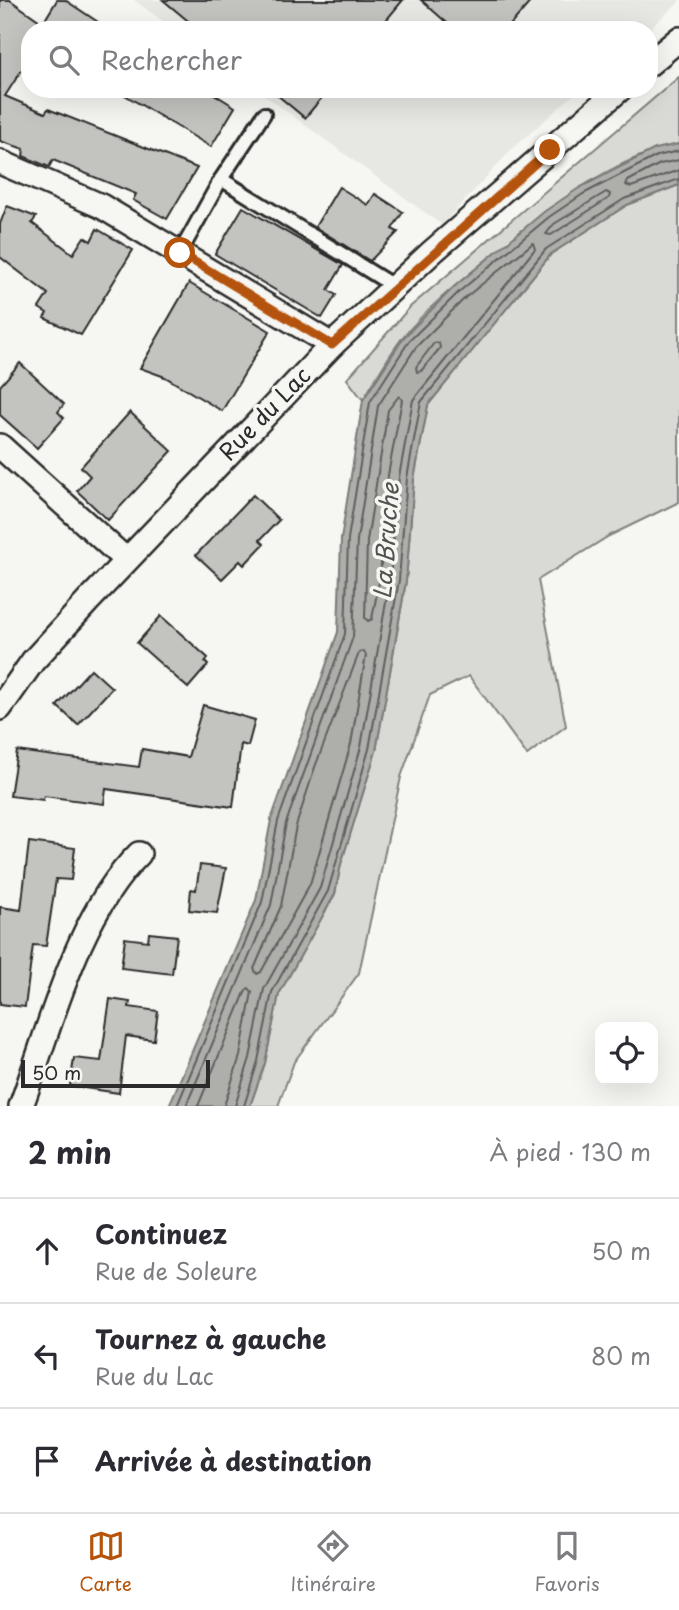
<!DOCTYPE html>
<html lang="fr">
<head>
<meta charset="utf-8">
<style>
	body { margin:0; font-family:"Playpen Sans",sans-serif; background:#f7f7f7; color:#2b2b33 }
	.controls { position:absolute; right:21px; bottom:21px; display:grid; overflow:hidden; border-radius:14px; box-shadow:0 7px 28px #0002 }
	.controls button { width:63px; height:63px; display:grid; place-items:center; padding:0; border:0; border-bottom:2px solid #e1e1e2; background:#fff; color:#2b2b33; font:35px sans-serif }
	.scale { position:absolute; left:21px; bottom:18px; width:189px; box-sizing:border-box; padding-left:7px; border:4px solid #2b2b2b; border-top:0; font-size:19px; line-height:24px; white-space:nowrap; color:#2b2b2b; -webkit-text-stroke:5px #f6f6f2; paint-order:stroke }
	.stop { position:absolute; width:21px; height:21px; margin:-16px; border:5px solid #b45309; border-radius:50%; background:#fff }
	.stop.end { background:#b45309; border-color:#fff; box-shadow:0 2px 7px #0008 }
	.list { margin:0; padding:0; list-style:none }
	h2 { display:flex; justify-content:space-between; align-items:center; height:91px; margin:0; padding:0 28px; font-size:30px }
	h2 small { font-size:23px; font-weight:400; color:#7c7c81 }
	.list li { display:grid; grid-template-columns:46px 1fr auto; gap:21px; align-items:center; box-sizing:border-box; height:105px; padding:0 28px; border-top:2px solid #e1e1e2 }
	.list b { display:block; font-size:26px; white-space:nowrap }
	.list p { margin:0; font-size:23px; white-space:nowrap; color:#7c7c81 }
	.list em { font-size:23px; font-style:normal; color:#7c7c81 }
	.icon { flex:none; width:38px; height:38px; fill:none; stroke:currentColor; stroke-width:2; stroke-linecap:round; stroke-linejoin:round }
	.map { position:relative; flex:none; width:679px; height:1106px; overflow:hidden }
	.search { position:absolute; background:#fff; box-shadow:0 7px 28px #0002; left:21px; right:21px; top:21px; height:77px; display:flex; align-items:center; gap:18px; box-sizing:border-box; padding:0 24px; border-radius:28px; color:#7c7c81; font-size:26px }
	.sheet { height:406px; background:#fff }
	nav { display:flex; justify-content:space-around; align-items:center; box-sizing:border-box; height:98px; border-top:2px solid #e1e1e2; background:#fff; font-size:19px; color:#7c7c81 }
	nav a { display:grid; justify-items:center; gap:4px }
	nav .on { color:#b45309 }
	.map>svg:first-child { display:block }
</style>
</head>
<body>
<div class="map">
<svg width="679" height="1106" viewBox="0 0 679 1106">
	<rect width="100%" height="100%" fill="#f6f6f2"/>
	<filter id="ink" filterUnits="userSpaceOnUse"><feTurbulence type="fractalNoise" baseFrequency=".0143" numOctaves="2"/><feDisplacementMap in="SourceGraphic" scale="14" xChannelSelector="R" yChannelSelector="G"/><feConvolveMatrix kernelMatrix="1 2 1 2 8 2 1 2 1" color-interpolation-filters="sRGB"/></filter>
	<g filter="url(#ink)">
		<g fill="#e7e7e3">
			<polygon points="134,0 679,0 679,2 648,30 175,30"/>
			<polygon points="256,89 580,89 510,151 442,225"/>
		</g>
		<g fill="#d9d9d5" stroke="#828280" stroke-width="2">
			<path d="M 679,77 L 679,144 C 605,160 542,214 485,261 C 457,284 426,309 403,337 C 388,356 376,379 363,400 L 347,379 L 410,307 Z"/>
			<polygon points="679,185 679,502 609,536 538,580 566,726 527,755 469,676 430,695 401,777 359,973 294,1062 278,1106 250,1106 265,1063 279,994 335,894 341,864 376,751 406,581 414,479 428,405 551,254 627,205"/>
		</g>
		<polygon fill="#aeaeab" stroke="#7a7a78" stroke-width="2" points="679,144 679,185 627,205 551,254 428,405 414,479 406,581 376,751 341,864 335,894 279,994 265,1063 250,1106 169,1106 256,900 271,820 338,632 341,539 363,400 404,337 455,286 545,211 579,188 655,149"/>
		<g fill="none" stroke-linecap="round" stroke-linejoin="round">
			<g stroke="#5f5f5e" stroke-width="2">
				<polyline points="679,160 660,164 628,181 626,185 631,187 679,170"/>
				<polygon points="606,192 610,194 609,198 551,235 546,234 554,224"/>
				<polygon points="434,343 439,343 440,348 421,371 417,372 416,367"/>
				<polygon points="399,396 402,400 388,475 380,577 372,619 368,621 365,618 367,541 388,410"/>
				<polygon points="363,651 366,655 351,744 310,884 261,972 257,974 254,969 281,906 296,826 315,767 359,653"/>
				<polyline points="177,1106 262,902 278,821 345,634 348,539 370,402 409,341 460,291 549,217 583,194 657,156 679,151"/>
				<polyline points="186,1106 271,905 286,823 353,637 357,540 378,406 416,347 466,297 533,243 535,249 413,400 399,477 390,579 361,747 320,888 264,989 250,1058 235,1106"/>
				<polyline points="198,1106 246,990 249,988 252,992 240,1056 224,1106"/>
				<polyline points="244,1106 258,1061 272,992 328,891 369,749 399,580 407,478 421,402 546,249 624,199 679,179"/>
			</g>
		</g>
		<g fill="#c3c3c0" stroke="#2b2b2b" stroke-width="2">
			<polygon points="0,0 10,0 43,23 57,0 65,0 110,30 30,30 30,57 5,96 45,113 48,109 197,168 167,219 133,200 136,194 53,160 49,167 23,156 24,149 0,141"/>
			<polygon points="163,0 403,0 378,30 199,30"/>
			<polygon points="421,0 532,0 506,30 455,30"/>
			<polygon points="115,89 206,89 235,107 211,147"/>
			<polygon points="270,89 329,89 305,118"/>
			<polygon points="339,187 368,205 375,194 403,212 392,229 398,232 370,261 315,227"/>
			<polygon points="7,206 36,217 32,223 73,254 84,237 91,241 97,229 133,250 81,335 44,318 47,313 39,308 48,294 0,257 0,224"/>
			<polygon points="243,207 343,265 328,290 336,295 322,318 215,254"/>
			<polygon points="189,283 270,331 222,411 165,377 140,368"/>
			<polygon points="20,363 64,404 58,412 64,418 37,448 0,415 0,386"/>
			<polygon points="130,412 172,451 108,520 77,491 90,476 81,467"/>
			<polygon points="253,495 279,520 260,540 264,544 244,565 240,561 222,579 196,555"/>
			<polygon points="161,616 208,658 205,662 208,665 188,688 137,643"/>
			<polygon points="91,669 112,688 78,725 57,706"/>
			<polygon points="203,705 255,720 248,746 241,744 233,807 106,789 104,804 44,796 43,800 10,796 17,751 139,767 142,749 188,757"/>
			<polygon points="29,842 75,848 71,880 56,879 46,946 33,945 25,1007 0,1004 0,907 21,910"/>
			<polygon points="200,865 226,868 217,913 189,910 191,889 196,890"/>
			<polygon points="149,933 177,936 172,974 121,968 125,938 148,941"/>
			<polygon points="110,999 130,1002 129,1007 158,1011 154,1040 126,1036 119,1093 70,1086 74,1058 101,1061"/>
		</g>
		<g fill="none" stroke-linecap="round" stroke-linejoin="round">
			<defs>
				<g id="lane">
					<polyline points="221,179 395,287"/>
					<polyline points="180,253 221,179 264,114"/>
				</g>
				<g id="street">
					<polyline points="649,64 679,39"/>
					<polyline points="0,162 101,206 332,345"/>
					<polyline points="0,446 126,560"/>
					<polyline points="0,708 33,661 89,600 332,345 432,252 620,89"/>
					<path d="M 21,1106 C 51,1025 77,915 139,854"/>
				</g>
			</defs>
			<use href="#lane" stroke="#2b2b2b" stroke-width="18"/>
			<use href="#street" stroke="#2b2b2b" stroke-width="28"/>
			<use href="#lane" stroke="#f6f6f2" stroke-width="12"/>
			<use href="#street" stroke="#f6f6f2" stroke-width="23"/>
		</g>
	</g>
	<g fill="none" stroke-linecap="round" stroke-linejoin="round" filter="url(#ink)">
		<polyline stroke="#b45309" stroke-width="9" points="180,253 332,345 550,150"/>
	</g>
	<g text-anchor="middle" stroke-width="7" stroke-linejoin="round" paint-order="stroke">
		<g font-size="23" fill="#2b2b2b" stroke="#f6f6f2">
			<text transform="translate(265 414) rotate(-46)" y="8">Rue du Lac</text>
		</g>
		<g font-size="24" font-style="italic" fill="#525251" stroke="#f6f6f2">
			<text transform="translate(387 541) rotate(-86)" y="8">La Bruche</text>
		</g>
	</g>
</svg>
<div class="controls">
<button><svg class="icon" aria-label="locate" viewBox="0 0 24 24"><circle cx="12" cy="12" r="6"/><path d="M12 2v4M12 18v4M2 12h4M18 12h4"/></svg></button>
</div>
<div class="scale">50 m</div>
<div class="stop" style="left:180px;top:253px"></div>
<div class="stop end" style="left:550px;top:150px"></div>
<div class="search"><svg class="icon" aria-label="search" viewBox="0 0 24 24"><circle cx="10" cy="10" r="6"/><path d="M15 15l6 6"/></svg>Rechercher</div>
</div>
<section class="sheet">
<h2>2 min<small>À pied · 130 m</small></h2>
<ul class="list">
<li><svg class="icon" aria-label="ahead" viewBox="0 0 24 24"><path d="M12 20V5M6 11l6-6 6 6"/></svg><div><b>Continuez</b><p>Rue de Soleure</p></div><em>50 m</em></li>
<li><svg class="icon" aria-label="left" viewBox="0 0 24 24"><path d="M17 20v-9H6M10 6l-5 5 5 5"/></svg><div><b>Tournez à gauche</b><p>Rue du Lac</p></div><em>80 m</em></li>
<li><svg class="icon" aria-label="arrive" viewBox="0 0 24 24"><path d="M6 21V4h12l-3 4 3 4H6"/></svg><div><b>Arrivée à destination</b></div></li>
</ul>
</section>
<nav>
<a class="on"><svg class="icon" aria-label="map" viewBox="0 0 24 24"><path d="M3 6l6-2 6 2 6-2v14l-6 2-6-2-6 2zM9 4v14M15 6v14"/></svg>Carte</a>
<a><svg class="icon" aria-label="directions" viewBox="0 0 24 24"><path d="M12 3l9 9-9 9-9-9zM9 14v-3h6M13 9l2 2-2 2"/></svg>Itinéraire</a>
<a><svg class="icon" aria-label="saved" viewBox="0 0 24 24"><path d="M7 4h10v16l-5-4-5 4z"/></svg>Favoris</a>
</nav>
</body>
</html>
